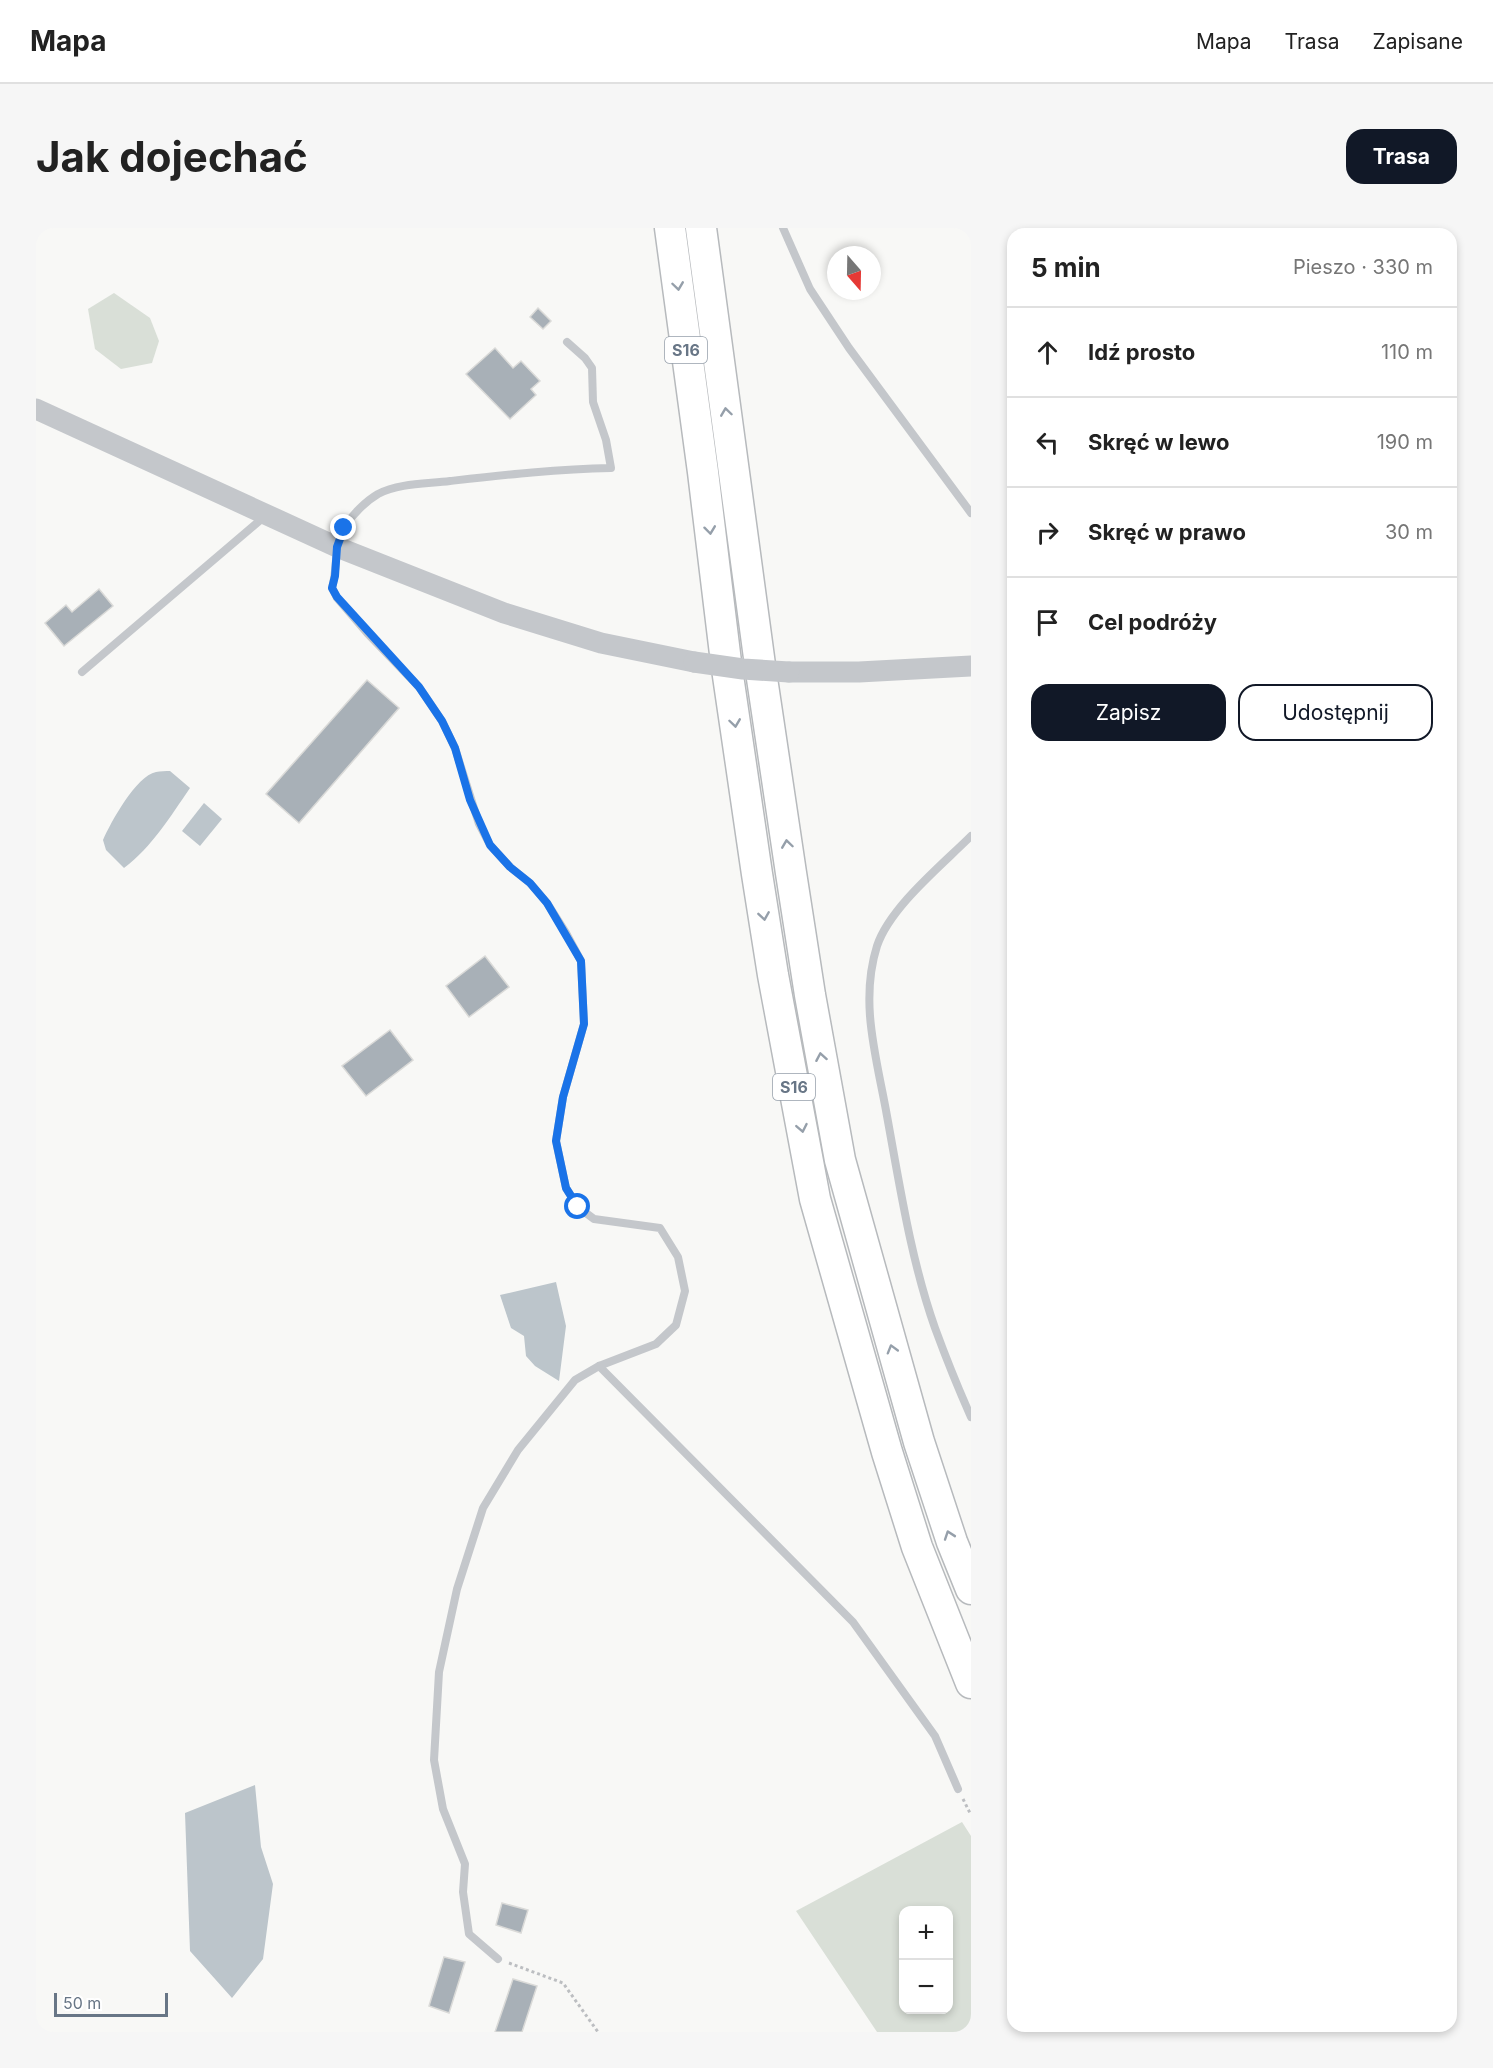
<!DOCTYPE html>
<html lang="pl">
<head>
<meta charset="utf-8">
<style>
	body { margin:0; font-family:Inter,sans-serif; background:#f6f6f6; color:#222 }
	.controls { position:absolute; right:18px; bottom:18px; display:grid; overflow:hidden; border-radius:12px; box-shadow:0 3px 9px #0003 }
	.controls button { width:54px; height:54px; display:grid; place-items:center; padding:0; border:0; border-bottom:2px solid #e0e0e0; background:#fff; color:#222; font:30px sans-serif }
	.compass { position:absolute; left:791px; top:18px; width:54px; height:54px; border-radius:50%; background:#fff; box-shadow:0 3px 9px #0003; rotate:160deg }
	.scale { position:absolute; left:18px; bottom:15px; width:114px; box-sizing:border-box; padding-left:6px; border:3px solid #687686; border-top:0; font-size:16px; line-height:21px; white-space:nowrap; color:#687686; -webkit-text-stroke:4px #fff; paint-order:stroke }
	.stop { position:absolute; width:18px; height:18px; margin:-14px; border:4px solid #1a73e8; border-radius:50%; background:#fff }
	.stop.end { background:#1a73e8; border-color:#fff; box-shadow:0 2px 6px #0008 }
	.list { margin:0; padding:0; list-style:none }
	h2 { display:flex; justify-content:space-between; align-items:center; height:78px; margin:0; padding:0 24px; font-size:26px }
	h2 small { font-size:20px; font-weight:400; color:#767676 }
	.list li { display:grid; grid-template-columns:39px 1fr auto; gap:18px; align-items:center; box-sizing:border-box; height:90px; padding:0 24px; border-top:2px solid #e0e0e0 }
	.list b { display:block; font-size:22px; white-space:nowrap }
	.list em { font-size:20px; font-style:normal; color:#767676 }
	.actions { display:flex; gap:12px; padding:18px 24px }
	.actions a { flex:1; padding:14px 0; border:2px solid #111827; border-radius:18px; text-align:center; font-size:21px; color:#111827 }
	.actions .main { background:#111827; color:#fff }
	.icon { flex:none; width:33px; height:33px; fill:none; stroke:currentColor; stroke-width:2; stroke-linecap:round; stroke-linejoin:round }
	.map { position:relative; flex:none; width:935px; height:1804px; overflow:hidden; border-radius:18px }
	header { display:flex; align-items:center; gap:36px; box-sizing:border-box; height:84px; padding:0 30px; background:#fff; border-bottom:2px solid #e0e0e0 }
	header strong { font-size:28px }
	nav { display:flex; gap:33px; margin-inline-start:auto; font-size:21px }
	.intro { display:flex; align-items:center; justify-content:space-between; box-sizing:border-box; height:144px; padding:0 36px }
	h1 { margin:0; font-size:42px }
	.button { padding:15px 27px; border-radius:18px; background:#111827; color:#fff; font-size:21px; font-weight:700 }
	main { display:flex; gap:36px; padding:0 36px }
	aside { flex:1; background:#fff; border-radius:18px; box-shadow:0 3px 9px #0003 }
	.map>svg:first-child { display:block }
</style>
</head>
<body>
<header>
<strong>Mapa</strong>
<nav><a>Mapa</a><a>Trasa</a><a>Zapisane</a></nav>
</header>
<div class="intro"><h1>Jak dojechać</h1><a class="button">Trasa</a></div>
<main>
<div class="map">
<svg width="935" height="1804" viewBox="0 0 935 1804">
	<rect width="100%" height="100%" fill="#f8f8f6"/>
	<g fill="#d9dfd7" fill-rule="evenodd">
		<polygon points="78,65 114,90 123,113 116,135 85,141 59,121 52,81"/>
		<path d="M 926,1594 L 935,1608 L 935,1804 L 841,1804 L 760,1683 ZM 868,1682 L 912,1682 L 912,1782 L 868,1782 Z"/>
	</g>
	<g fill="#bcc5cb">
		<path d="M 134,543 L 154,560 C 134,589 116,619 88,640 L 70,622 L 67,612 C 75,594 100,548 120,544 C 124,543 130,543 134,543 Z"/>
		<polygon points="168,575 186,591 164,618 146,603"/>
		<polygon points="520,1054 530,1098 523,1153 499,1138 490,1128 488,1108 475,1100 464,1067"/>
		<polygon points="219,1557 225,1619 237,1656 227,1731 196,1770 154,1723 149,1585"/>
	</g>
	<g fill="#a8b0b7" stroke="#dadad8" stroke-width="1.5">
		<polygon points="502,80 515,93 507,101 494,89"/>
		<polygon points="459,120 477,140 485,133 504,153 495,161 500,167 474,191 430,146"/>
		<polygon points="63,361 77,378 28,418 9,395 30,377 36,384"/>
		<polygon points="331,452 363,480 263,595 230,566"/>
		<polygon points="449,728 473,759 433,789 410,758"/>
		<polygon points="354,802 377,832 330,868 306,838"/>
		<polygon points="466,1675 492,1682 485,1705 460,1697"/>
		<polygon points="408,1729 429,1734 413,1785 393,1778"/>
		<polygon points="477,1751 501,1758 486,1804 459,1804"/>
	</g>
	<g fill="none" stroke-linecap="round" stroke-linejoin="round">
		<defs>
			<g id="motorway">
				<polyline points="634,0 667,244 690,434 721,646 737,747 779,971 851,1224 881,1319 935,1455"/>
				<polyline points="665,0 724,437 755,645 774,767 804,932 883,1214 916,1314 935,1361"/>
			</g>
		</defs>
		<use href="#motorway" stroke="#b7babd" stroke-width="33"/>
		<g stroke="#bcbec1" stroke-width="3" stroke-dasharray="3 3" stroke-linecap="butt">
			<polyline points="927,1571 935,1587"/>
			<polyline points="473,1735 527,1755 562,1804"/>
		</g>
		<g stroke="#c4c7cb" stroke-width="8">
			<polyline points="747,0 774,61 813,120 935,285"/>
			<polyline points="46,444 228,289"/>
			<path d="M 935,608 C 906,637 854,679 841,718 C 823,775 841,831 851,888 C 864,959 875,1032 899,1100 C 910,1130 922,1160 935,1189"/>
			<polyline points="563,1138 817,1394 899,1508 922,1561"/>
			<path d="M 462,1731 L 433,1706 L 427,1664 L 429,1636 L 407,1581 L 398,1532 L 403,1444 L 421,1361 L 447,1280 L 482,1222 L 539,1152 L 563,1138 L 620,1116 L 640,1097 L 649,1063 L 642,1029 L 624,1000 L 558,991 L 542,979 L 530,960 L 520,913 L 527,869 L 548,796 L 545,733 L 530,705 L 511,675 L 494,655 L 474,639 L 454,617 L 443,596 L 419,520 L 406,493 L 383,459 L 331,405 L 301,370 L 296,360 C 302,340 297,317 309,298 C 317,286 330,273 342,266 C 363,255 391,256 414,253 C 468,247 521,241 575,240 L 570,212 L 557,174 L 556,140 L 549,130 L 531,114"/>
		</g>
		<g stroke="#c4c7cb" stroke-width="21">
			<polyline points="0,181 301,319 468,385 565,415 658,434"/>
			<polyline points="753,444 823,444 935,438"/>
		</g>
		<use href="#motorway" stroke="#fff" stroke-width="30"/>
		<polyline stroke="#c4c7cb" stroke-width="21" points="658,434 707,441 753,444"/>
	</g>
	<defs><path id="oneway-chevron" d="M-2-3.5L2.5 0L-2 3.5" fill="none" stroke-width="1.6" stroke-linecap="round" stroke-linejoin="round" transform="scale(1.5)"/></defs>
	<g stroke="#959faa">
		<use href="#oneway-chevron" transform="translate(642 58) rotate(82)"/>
		<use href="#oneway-chevron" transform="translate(690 184) rotate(-98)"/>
		<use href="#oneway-chevron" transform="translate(674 302) rotate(83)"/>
		<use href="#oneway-chevron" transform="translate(699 495) rotate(82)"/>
		<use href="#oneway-chevron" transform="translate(751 616) rotate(-98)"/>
		<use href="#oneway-chevron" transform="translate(728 688) rotate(81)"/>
		<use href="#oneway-chevron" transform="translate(785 829) rotate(-100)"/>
		<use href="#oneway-chevron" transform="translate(766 900) rotate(79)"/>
		<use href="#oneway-chevron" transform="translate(856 1121) rotate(-106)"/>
		<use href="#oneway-chevron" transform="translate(913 1307) rotate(-109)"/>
	</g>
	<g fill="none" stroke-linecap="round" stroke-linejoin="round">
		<polyline stroke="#1a73e8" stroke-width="8" points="308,300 301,319 299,348 296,360 301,369 383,459 406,493 419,520 434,572 454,617 474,639 494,655 511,675 545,733 548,796 527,869 520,913 530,960 542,979"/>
	</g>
	<g text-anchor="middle" stroke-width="6" stroke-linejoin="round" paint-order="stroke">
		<g fill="#fff" stroke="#959faa" stroke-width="1.5">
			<rect x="629" y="109" width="42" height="26" rx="4.5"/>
			<rect x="737" y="846" width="42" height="26" rx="4.5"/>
		</g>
		<g font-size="16" font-weight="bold" fill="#687686">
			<text x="650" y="128">S16</text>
			<text x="758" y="865">S16</text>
		</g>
	</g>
</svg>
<div class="controls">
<button>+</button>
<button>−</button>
</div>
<svg class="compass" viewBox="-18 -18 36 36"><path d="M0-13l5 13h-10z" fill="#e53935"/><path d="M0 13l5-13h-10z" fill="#767676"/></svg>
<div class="scale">50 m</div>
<div class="stop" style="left:542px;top:979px"></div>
<div class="stop end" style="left:308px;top:300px"></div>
</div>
<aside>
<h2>5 min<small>Pieszo · 330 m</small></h2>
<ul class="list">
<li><svg class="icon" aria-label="ahead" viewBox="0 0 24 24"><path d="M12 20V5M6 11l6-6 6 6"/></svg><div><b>Idź prosto</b></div><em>110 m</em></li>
<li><svg class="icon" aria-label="left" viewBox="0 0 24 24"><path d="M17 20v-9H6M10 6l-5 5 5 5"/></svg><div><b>Skręć w lewo</b></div><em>190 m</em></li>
<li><svg class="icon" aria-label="right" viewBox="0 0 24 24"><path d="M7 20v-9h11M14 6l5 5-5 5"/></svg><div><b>Skręć w prawo</b></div><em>30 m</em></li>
<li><svg class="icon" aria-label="arrive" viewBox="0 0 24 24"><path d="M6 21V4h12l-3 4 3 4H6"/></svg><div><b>Cel podróży</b></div></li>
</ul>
<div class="actions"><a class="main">Zapisz</a><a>Udostępnij</a></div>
</aside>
</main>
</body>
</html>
